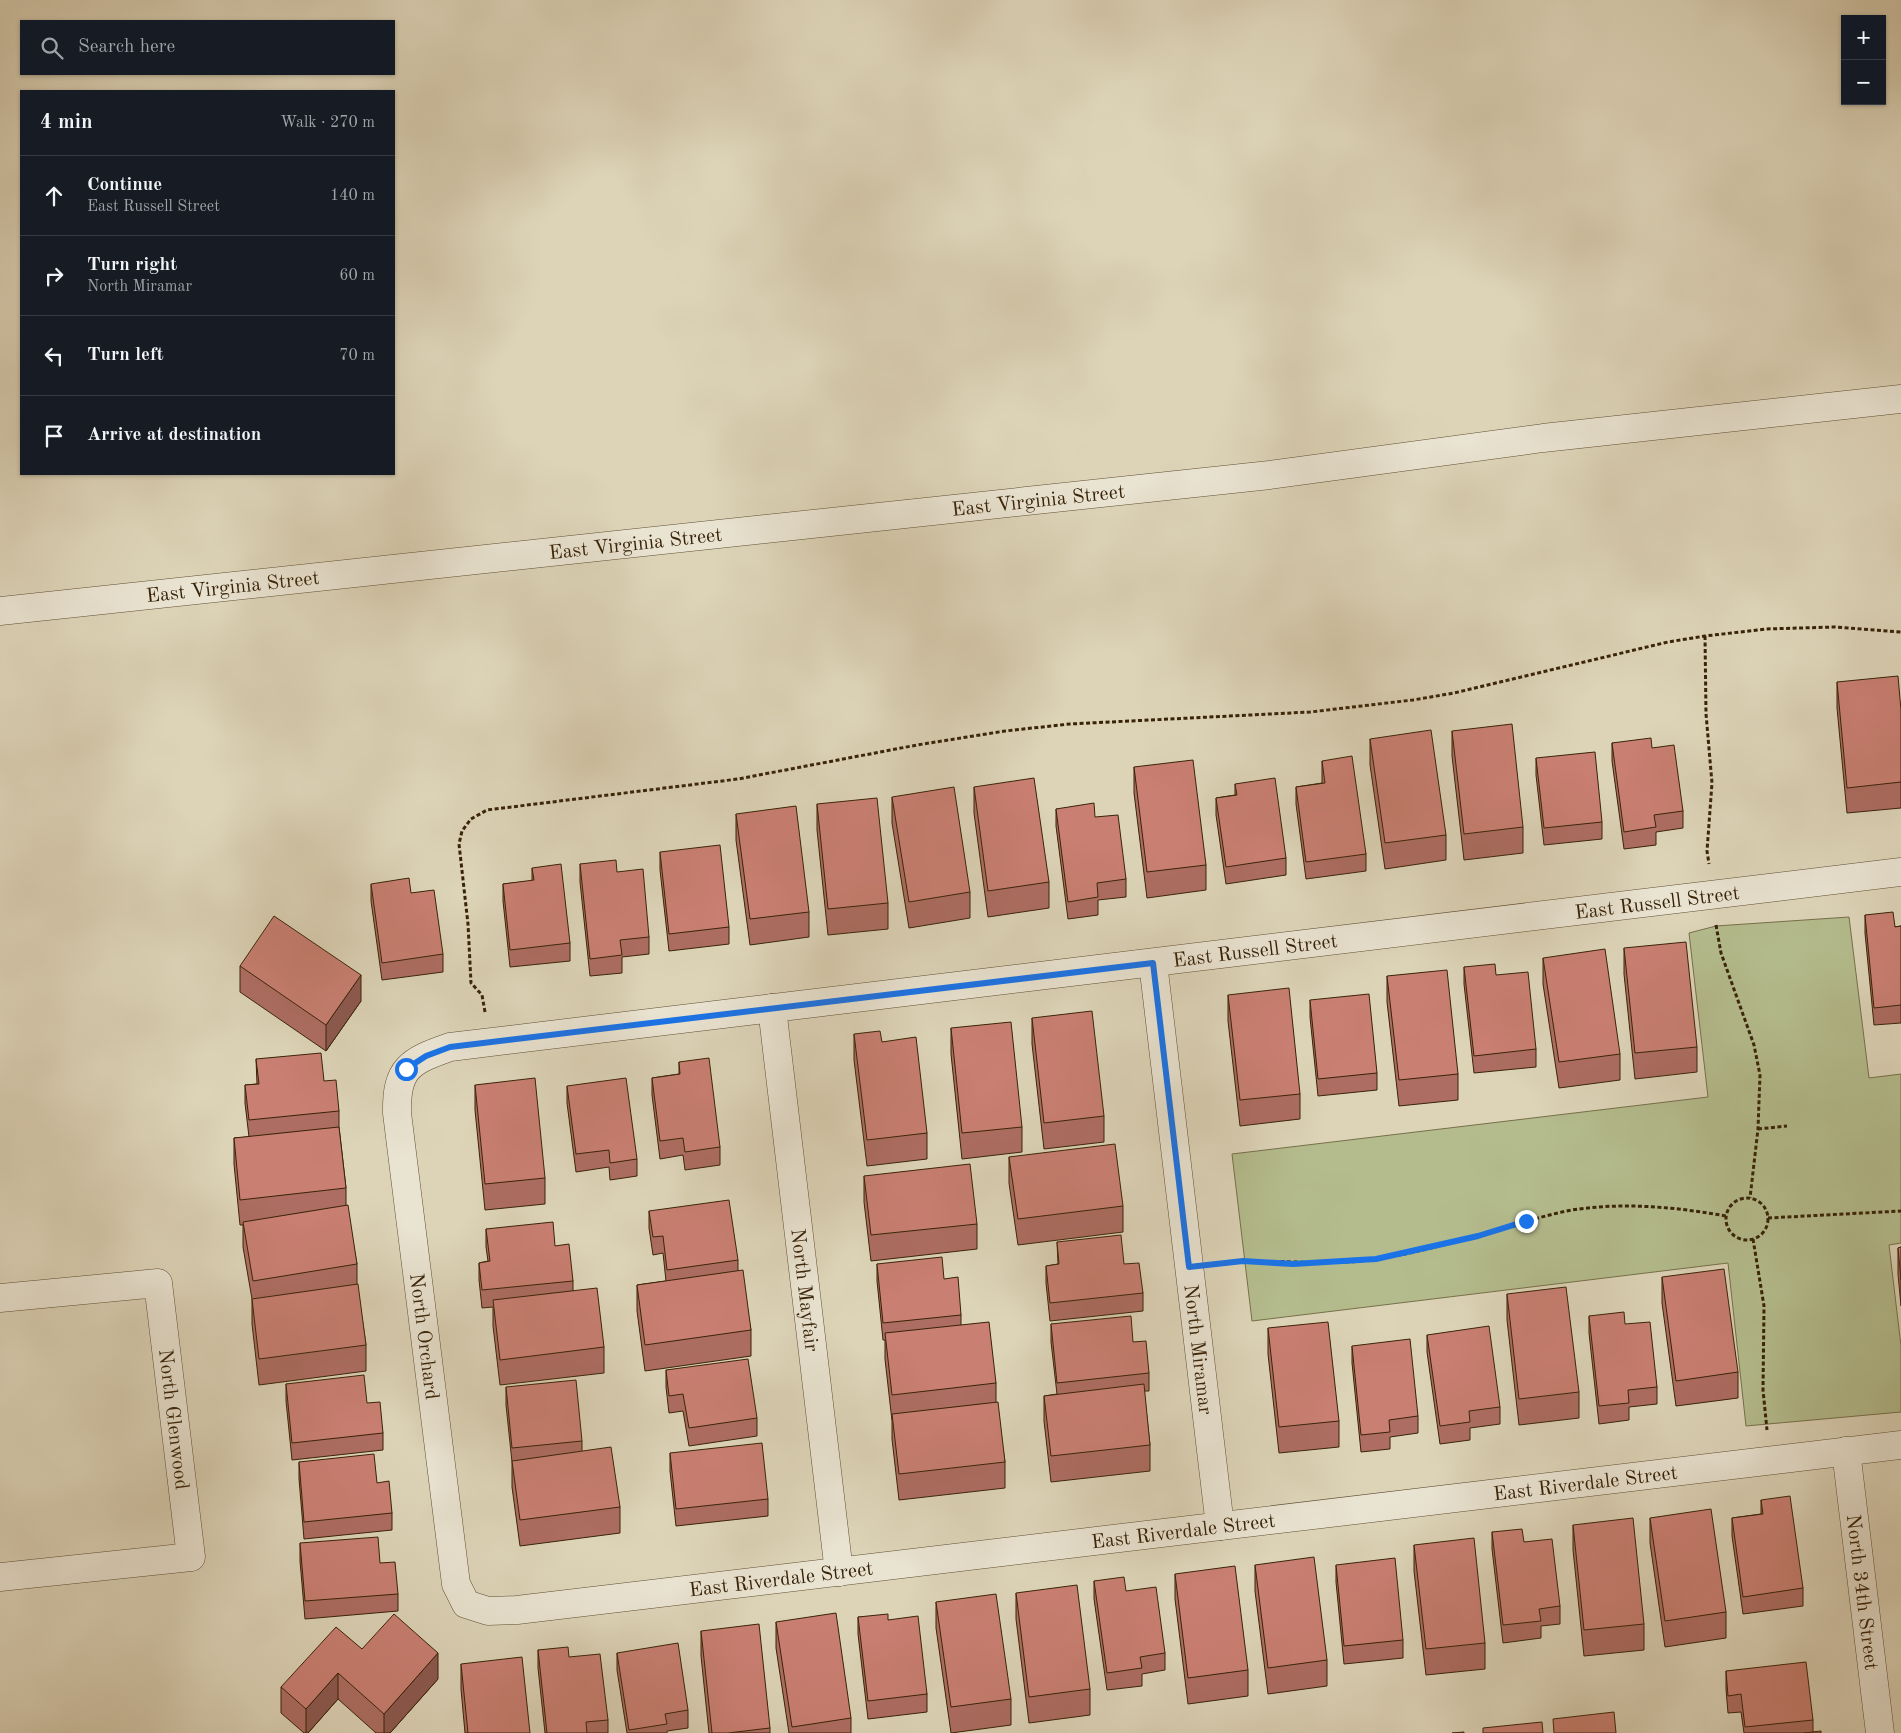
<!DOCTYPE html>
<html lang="en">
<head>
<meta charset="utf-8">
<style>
	body { margin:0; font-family:"Old Standard TT",serif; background:#20242c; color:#f1f3f6 }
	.controls { position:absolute; right:15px; top:15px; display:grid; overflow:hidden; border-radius:0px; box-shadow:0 1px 4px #0004 }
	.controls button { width:45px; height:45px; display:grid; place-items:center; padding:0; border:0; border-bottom:1px solid #363941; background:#171b24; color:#f1f3f6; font:25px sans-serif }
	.stop { position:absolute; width:15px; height:15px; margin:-11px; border:4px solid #1a73e8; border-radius:50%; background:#fff }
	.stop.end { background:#1a73e8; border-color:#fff; box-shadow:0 1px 5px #0008 }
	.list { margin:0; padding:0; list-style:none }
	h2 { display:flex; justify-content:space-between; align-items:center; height:65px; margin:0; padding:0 20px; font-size:21px }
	h2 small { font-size:16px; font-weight:400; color:#9ea1a6 }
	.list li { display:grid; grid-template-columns:32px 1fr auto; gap:15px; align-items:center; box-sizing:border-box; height:80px; padding:0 20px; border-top:1px solid #363941 }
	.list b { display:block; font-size:19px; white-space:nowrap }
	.list p { margin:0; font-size:16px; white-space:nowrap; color:#9ea1a6 }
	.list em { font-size:16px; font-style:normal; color:#9ea1a6 }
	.icon { flex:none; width:28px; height:28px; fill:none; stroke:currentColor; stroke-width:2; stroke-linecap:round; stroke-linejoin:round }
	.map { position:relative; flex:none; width:1901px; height:1733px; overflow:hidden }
	.search { position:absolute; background:#171b24; box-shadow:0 1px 4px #0004; left:20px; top:20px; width:375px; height:55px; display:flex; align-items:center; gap:12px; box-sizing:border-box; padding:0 18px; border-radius:0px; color:#9ea1a6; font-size:19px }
	.panel { position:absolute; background:#171b24; box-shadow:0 1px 4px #0004; left:20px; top:90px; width:375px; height:385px; border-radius:0px }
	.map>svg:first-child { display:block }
</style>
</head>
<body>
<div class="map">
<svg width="1901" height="1733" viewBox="0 0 1901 1733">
	<rect width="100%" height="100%" fill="#ddd4b8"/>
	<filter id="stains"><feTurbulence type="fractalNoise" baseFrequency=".004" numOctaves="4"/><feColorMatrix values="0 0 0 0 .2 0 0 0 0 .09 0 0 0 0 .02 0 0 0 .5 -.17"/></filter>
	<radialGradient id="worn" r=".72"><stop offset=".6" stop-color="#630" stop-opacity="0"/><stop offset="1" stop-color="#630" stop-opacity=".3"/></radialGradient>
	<polygon fill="#b4bc8d" stroke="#76704a" points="1849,917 1869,1078 1901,1074 1901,1243 1889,1245 1901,1346 1901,1412 1746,1426 1728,1263 1252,1321 1232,1154 1708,1097 1689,933 1716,926"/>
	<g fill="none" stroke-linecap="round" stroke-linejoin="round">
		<defs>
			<g id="minor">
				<path id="s1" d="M 0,611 L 1270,475 L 1543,438 L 1901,399"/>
				<path id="s2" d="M 1901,872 L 450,1047 C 410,1061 396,1068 397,1113 L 456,1584 L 466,1604 L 488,1611 L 517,1610 L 1901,1445"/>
				<path id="s3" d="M 1153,963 L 1220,1526"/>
				<path id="s4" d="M 772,1008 L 839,1572"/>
				<path id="s5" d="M 0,1298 L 158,1283 L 191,1557 L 0,1577"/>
				<path id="s6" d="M 1846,1451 L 1880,1733"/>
			</g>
		</defs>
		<use href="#minor" stroke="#614f34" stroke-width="29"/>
		<g stroke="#382308" stroke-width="3" stroke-dasharray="4 2.5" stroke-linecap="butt">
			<polyline points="1705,636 1706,714 1712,783 1707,851 1709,864"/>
			<polyline points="1716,925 1721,953 1754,1045 1760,1075 1758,1129 1750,1198"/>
			<polyline points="485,1012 482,995 471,983 468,924 459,844 462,831 471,819 487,810 738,779 917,745 1005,731 1070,724 1310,712 1413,700 1454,693 1668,642 1705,636 1766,629 1834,627 1901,632"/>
			<polyline points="1758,1129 1787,1126"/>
			<circle cx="1747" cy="1219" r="21"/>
			<polyline points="1768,1218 1901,1211"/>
			<polyline points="1753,1239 1764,1306 1763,1390 1767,1430"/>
			<path d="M 1222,1263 C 1273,1258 1325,1267 1377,1259 C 1410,1254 1444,1245 1477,1236 C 1508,1228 1539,1216 1572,1210 C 1624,1202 1675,1207 1726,1216"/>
		</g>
		<use href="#minor" stroke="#e9e3d1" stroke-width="28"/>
	</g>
	<g fill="#ad6d62" stroke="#382308">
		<polygon points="1837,682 1901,710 1901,808 1847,813 1837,708"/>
		<polygon points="1452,731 1523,827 1523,853 1464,860 1452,756"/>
		<polygon points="1370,739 1446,835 1446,860 1385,869 1370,765"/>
		<polygon points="1612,743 1652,748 1683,811 1683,828 1656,832 1656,845 1624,849 1612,761"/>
		<polygon points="1536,758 1602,822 1602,839 1544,845 1536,775"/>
		<polygon points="1322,761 1366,854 1366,871 1306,879 1296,804 1296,787 1322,783"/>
		<polygon points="1134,767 1206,865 1206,890 1147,898 1134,793"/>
		<polygon points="1235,784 1286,858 1286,875 1226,884 1216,815 1216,798 1235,795"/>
		<polygon points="974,787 1049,882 1049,908 988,917 974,813"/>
		<polygon points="892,797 970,892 970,918 909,928 892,823"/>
		<polygon points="817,804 888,903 888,929 828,935 817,830"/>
		<polygon points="1056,809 1095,817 1126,879 1126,897 1098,900 1098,915 1068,919 1056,826"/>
		<polygon points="736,814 809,912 809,937 750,945 736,840"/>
		<polygon points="660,852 729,927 729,944 669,951 660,870"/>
		<polygon points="580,864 617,872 649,937 649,954 622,957 622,973 590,976 580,882"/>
		<polygon points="532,868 570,943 570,961 510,967 503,901 503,884 532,881"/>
		<polygon points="371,884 443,954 443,972 382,980 371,901"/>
		<polygon points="1865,915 1895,927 1901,926 1901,1023 1874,1025 1865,933"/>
		<polygon points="1624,948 1697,1047 1697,1072 1635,1079 1624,974"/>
		<polygon points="1543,958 1620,1054 1620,1080 1559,1088 1543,984"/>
		<polygon points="240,966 361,1001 326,1051 240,992"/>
		<polygon points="1464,967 1496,975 1536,1049 1536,1067 1474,1073 1464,984"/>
		<polygon points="1387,976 1458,1074 1458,1100 1399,1106 1387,1002"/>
		<polygon points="1228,995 1300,1094 1300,1119 1240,1126 1228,1021"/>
		<polygon points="1310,1000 1377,1073 1377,1090 1318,1096 1310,1017"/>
		<polygon points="1032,1018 1104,1116 1104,1142 1044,1149 1032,1044"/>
		<polygon points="951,1028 1022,1127 1022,1152 962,1159 951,1054"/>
		<polygon points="854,1034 927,1133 927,1159 867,1166 854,1060"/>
		<polygon points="256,1059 324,1081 339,1111 339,1127 346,1188 346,1205 357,1264 357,1284 366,1345 366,1371 259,1385 252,1324 252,1299 243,1247 243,1225 240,1225 234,1164 234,1138 249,1137 245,1103 245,1085 257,1084"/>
		<polygon points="679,1062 720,1147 720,1165 685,1170 683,1155 660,1159 652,1095 652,1078 679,1074"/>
		<polygon points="475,1085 545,1178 545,1204 485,1210 475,1110"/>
		<polygon points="567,1086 637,1159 637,1176 610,1180 609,1167 576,1172 567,1103"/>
		<polygon points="1009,1157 1123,1206 1123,1232 1018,1245 1009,1183"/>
		<polygon points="864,1176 977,1224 977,1249 871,1261 864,1202"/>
		<polygon points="649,1211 738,1260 738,1271 751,1330 751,1356 645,1371 637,1311 637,1285 666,1281 663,1253 653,1255 649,1228"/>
		<polygon points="486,1229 555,1246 573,1281 573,1291 604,1347 604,1373 500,1385 493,1326 493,1307 482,1308 479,1280 479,1263 488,1261 486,1247"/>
		<polygon points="1057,1242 1124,1264 1143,1293 1143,1311 1050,1321 1046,1283 1046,1266 1058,1264"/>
		<polygon points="1901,1247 1901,1306 1898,1274 1898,1248"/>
		<polygon points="877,1264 944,1279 961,1315 961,1325 996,1383 996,1402 1005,1462 1005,1488 899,1500 892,1439 892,1421 885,1359 885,1340 883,1340 877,1281"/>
		<polygon points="1662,1277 1738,1372 1738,1398 1676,1406 1662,1303"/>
		<polygon points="1507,1294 1579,1392 1579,1418 1519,1425 1507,1320"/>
		<polygon points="1589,1316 1625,1324 1657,1387 1657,1404 1629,1407 1629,1420 1599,1424 1589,1333"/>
		<polygon points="1051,1324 1133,1342 1149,1373 1149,1391 1144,1391 1150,1445 1150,1471 1051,1482 1044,1421 1044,1396 1057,1394 1051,1342"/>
		<polygon points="1268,1328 1339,1421 1339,1447 1279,1453 1268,1354"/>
		<polygon points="1427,1335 1500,1407 1500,1424 1470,1428 1470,1440 1440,1444 1427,1352"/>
		<polygon points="1352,1346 1418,1416 1418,1433 1390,1437 1390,1449 1361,1452 1352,1363"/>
		<polygon points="666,1370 757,1418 757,1436 689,1446 683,1411 669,1413 666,1387"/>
		<polygon points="286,1384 367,1403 383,1433 383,1450 292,1460 286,1401"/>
		<polygon points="506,1387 582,1441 582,1451 620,1507 620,1533 520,1546 512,1487 512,1462 506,1405"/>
		<polygon points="670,1453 768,1499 768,1516 676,1526 670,1471"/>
		<polygon points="299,1462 377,1483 392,1513 392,1530 304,1539 299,1479"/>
		<polygon points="1761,1500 1803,1588 1803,1606 1743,1614 1732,1536 1732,1518 1761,1514"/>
		<polygon points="1650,1518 1726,1612 1726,1638 1665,1647 1650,1543"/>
		<polygon points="1573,1525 1644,1624 1644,1650 1584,1656 1573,1550"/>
		<polygon points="1492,1532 1524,1542 1560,1606 1560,1624 1541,1626 1541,1638 1503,1643 1492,1549"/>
		<polygon points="300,1543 398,1594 398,1611 305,1619 300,1561"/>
		<polygon points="1414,1545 1485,1643 1485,1669 1426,1675 1414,1571"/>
		<polygon points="1255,1565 1327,1660 1327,1686 1268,1694 1255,1591"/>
		<polygon points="1336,1565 1403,1640 1403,1658 1344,1664 1336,1582"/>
		<polygon points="1175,1574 1248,1670 1248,1696 1188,1704 1175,1599"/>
		<polygon points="1094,1581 1126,1591 1165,1653 1165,1670 1142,1674 1142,1686 1107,1690 1094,1599"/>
		<polygon points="1016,1593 1090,1689 1090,1715 1029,1723 1016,1619"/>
		<polygon points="936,1602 1011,1699 1011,1725 951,1733 936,1628"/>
		<polygon points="858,1617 888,1620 927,1694 927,1712 868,1719 858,1634"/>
		<polygon points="776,1622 851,1718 851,1733 789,1733 776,1648"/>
		<polygon points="701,1631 770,1728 770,1733 709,1733 701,1656"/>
		<polygon points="362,1649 438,1679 390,1733 376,1733 338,1699 308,1733 304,1733 281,1713 281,1687"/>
		<polygon points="538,1650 569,1657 608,1720 608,1733 545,1733 538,1668"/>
		<polygon points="617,1653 688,1710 688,1728 667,1731 667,1733 627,1733 617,1670"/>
		<polygon points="461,1664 530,1733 465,1733 461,1689"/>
		<polygon points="1726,1671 1813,1720 1813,1732 1821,1733 1744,1733 1741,1712 1728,1713 1726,1689"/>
	</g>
	<g fill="#8d5950" stroke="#382308">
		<polygon points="361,975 361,1001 326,1051 326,1025"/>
		<polygon points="438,1653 438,1679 390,1733 384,1733 384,1714"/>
		<polygon points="338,1673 338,1699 308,1733 306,1733 306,1709"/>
	</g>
	<g fill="#c97f72" stroke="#382308">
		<polygon points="1898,676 1901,710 1901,782 1847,788 1837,682"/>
		<polygon points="1512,724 1523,827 1464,834 1452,731"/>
		<polygon points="1431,730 1446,835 1385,843 1370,739"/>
		<polygon points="1651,738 1652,748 1674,745 1683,811 1654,815 1656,827 1624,832 1612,743"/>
		<polygon points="1595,752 1602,822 1544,828 1536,758"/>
		<polygon points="1352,756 1366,854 1306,862 1296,787 1325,783 1322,761"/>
		<polygon points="1193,760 1206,865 1147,872 1134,767"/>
		<polygon points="1034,778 1049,882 988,891 974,787"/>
		<polygon points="1275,778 1286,858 1226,867 1216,798 1237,795 1235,784"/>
		<polygon points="954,787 970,892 909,902 892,797"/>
		<polygon points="877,798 888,903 828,909 817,804"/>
		<polygon points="1094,803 1095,817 1118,815 1126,879 1097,883 1098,897 1068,902 1056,809"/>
		<polygon points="796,806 809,912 750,919 736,814"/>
		<polygon points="720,845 729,927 669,934 660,852"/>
		<polygon points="616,860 617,872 643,869 649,937 620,940 622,955 590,959 580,864"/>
		<polygon points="561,864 570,943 510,950 503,884 534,880 532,868"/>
		<polygon points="409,878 411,893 434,890 443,954 382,963 371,884"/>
		<polygon points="1893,912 1895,927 1901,926 1901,1005 1874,1008 1865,915"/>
		<polygon points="274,916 361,975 326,1025 240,966"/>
		<polygon points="1686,942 1697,1047 1635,1053 1624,948"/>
		<polygon points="1605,949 1620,1054 1559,1062 1543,958"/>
		<polygon points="1495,964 1496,975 1528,972 1536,1049 1474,1056 1464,967"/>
		<polygon points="1447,970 1458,1074 1399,1080 1387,976"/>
		<polygon points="1289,988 1300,1094 1240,1100 1228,995"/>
		<polygon points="1369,994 1377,1073 1318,1079 1310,1000"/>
		<polygon points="1092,1011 1104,1116 1044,1123 1032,1018"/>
		<polygon points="1011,1022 1022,1127 962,1133 951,1028"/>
		<polygon points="880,1031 882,1042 916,1037 927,1133 867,1140 854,1034"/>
		<polygon points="321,1053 324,1081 336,1080 339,1111 249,1120 245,1085 259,1084 256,1059"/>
		<polygon points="709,1058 720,1147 685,1152 683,1138 660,1141 652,1078 680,1074 679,1062"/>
		<polygon points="535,1078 545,1178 485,1184 475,1085"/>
		<polygon points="626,1078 637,1159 610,1163 609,1150 576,1154 567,1086"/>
		<polygon points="339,1127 346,1188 240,1200 234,1138"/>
		<polygon points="1115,1144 1123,1206 1018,1219 1009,1157"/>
		<polygon points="970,1164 977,1224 871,1235 864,1176"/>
		<polygon points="729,1200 738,1260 667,1270 663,1236 653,1237 649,1211"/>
		<polygon points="348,1205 357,1264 253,1281 243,1222"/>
		<polygon points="553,1222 555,1246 569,1244 573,1281 482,1290 479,1263 490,1261 486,1229"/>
		<polygon points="1121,1235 1124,1264 1139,1263 1143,1293 1050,1303 1046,1266 1059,1264 1057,1242"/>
		<polygon points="1901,1247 1901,1280 1898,1248"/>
		<polygon points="942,1257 944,1279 958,1277 961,1315 883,1323 877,1264"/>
		<polygon points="1724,1269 1738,1372 1676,1381 1662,1277"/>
		<polygon points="743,1270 751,1330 645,1345 637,1285"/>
		<polygon points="358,1284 366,1345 259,1359 252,1299"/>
		<polygon points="1566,1287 1579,1392 1519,1399 1507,1294"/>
		<polygon points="597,1288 604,1347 500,1360 493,1300"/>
		<polygon points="1624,1312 1625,1324 1650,1322 1657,1387 1628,1390 1629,1403 1599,1406 1589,1316"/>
		<polygon points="1131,1316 1133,1342 1146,1341 1149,1373 1057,1383 1051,1324"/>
		<polygon points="989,1322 996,1383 892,1395 885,1333"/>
		<polygon points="1328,1322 1339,1421 1279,1427 1268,1328"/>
		<polygon points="1489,1326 1500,1407 1469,1411 1470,1422 1440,1426 1427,1335"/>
		<polygon points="1410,1339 1418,1416 1389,1420 1390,1432 1361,1435 1352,1346"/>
		<polygon points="748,1359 757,1418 689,1428 683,1394 669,1396 666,1370"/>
		<polygon points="364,1375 367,1403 380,1402 383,1433 292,1443 286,1384"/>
		<polygon points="576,1380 582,1441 512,1448 506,1387"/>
		<polygon points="1144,1384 1150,1445 1051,1456 1044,1396"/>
		<polygon points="998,1402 1005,1462 899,1474 892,1414"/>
		<polygon points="762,1443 768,1499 676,1509 670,1453"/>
		<polygon points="611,1447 620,1507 520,1520 512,1461"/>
		<polygon points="374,1454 377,1483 389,1481 392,1513 304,1522 299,1462"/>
		<polygon points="1790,1496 1803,1588 1743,1597 1732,1518 1763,1514 1761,1500"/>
		<polygon points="1711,1509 1726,1612 1665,1621 1650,1518"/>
		<polygon points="1633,1518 1644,1624 1584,1630 1573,1525"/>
		<polygon points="1522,1529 1524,1542 1552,1539 1560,1606 1539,1609 1541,1621 1503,1625 1492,1532"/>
		<polygon points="378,1537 380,1563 395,1562 398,1594 305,1601 300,1543"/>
		<polygon points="1474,1538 1485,1643 1426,1649 1414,1545"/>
		<polygon points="1314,1557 1327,1660 1268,1668 1255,1565"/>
		<polygon points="1395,1558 1403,1640 1344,1646 1336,1565"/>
		<polygon points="1235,1566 1248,1670 1188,1678 1175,1574"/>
		<polygon points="1124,1577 1126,1591 1156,1587 1165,1653 1140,1657 1142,1668 1107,1673 1094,1581"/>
		<polygon points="1077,1585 1090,1689 1029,1697 1016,1593"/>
		<polygon points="996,1594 1011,1699 951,1707 936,1602"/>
		<polygon points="836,1613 851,1718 792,1727 776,1622"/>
		<polygon points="394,1614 438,1653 384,1714 338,1673 306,1709 281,1687 336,1627 362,1649"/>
		<polygon points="888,1614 888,1620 918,1616 927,1694 868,1701 858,1617"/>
		<polygon points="759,1624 770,1728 728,1733 712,1733 701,1631"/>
		<polygon points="678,1643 688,1710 665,1714 667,1724 629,1730 617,1653"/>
		<polygon points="568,1647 569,1657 600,1654 608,1720 586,1722 587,1733 547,1733 538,1650"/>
		<polygon points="522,1657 530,1733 468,1733 461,1664"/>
		<polygon points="1806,1662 1813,1720 1745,1727 1741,1694 1728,1696 1726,1671"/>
		<polygon points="1614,1712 1616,1733 1554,1733 1553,1719"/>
		<polygon points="1542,1722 1543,1733 1483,1733 1483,1728"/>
		<polygon points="1821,1731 1821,1733 1804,1733"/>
		<polygon points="1464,1732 1464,1733 1452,1733"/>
	</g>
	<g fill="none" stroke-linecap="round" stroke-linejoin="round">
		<polyline stroke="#1a73e8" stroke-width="6" points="406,1069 426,1056 450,1047 1153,963 1189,1267 1243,1261 1293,1264 1376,1259 1478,1236 1526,1221"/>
	</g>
	<g text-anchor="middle" stroke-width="5" stroke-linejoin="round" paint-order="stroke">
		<g font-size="20" fill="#382308" stroke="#e9e3d1">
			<text dy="7" stroke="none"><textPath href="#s1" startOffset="1044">East Virginia Street</textPath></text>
			<text dy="7" stroke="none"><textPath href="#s1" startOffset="639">East Virginia Street</textPath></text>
			<text dy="7" stroke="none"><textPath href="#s1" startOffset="234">East Virginia Street</textPath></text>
			<text transform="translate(1657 902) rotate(-7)" y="7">East Russell Street</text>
			<text transform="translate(1255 950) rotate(-7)" y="7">East Russell Street</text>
			<text dy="7" stroke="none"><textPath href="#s4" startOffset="284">North Mayfair</textPath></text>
			<text dy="7" stroke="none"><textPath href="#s2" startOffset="1781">North Orchard</textPath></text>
			<text dy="7" stroke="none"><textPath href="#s3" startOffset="389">North Miramar</textPath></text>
			<text dy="7" stroke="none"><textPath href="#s5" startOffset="296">North Glenwood</textPath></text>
			<text dy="7" stroke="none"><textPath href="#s2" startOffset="3181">East Riverdale Street</textPath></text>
			<text dy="7" stroke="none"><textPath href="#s2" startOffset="2776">East Riverdale Street</textPath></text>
			<text dy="7" stroke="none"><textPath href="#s2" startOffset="2371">East Riverdale Street</textPath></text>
			<text dy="7" stroke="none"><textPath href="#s6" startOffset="142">North 34th Street</textPath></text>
		</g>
	</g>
	<rect width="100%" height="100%" filter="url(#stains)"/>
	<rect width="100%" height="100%" fill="url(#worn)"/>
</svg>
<div class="controls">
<button>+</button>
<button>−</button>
</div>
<div class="stop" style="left:406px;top:1069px"></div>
<div class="stop end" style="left:1526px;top:1221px"></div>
<div class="search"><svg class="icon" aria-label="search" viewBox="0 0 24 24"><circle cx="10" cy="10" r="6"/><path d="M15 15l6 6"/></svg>Search here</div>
<section class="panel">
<h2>4 min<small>Walk · 270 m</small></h2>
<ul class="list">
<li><svg class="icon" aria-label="ahead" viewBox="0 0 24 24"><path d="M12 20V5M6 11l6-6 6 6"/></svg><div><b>Continue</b><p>East Russell Street</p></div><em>140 m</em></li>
<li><svg class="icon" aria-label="right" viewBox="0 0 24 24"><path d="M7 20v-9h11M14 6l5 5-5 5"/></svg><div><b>Turn right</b><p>North Miramar</p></div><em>60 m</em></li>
<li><svg class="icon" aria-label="left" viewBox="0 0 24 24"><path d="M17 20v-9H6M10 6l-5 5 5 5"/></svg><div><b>Turn left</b></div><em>70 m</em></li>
<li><svg class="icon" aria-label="arrive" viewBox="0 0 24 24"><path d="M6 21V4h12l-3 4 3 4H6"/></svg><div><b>Arrive at destination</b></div></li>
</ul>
</section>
</div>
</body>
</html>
